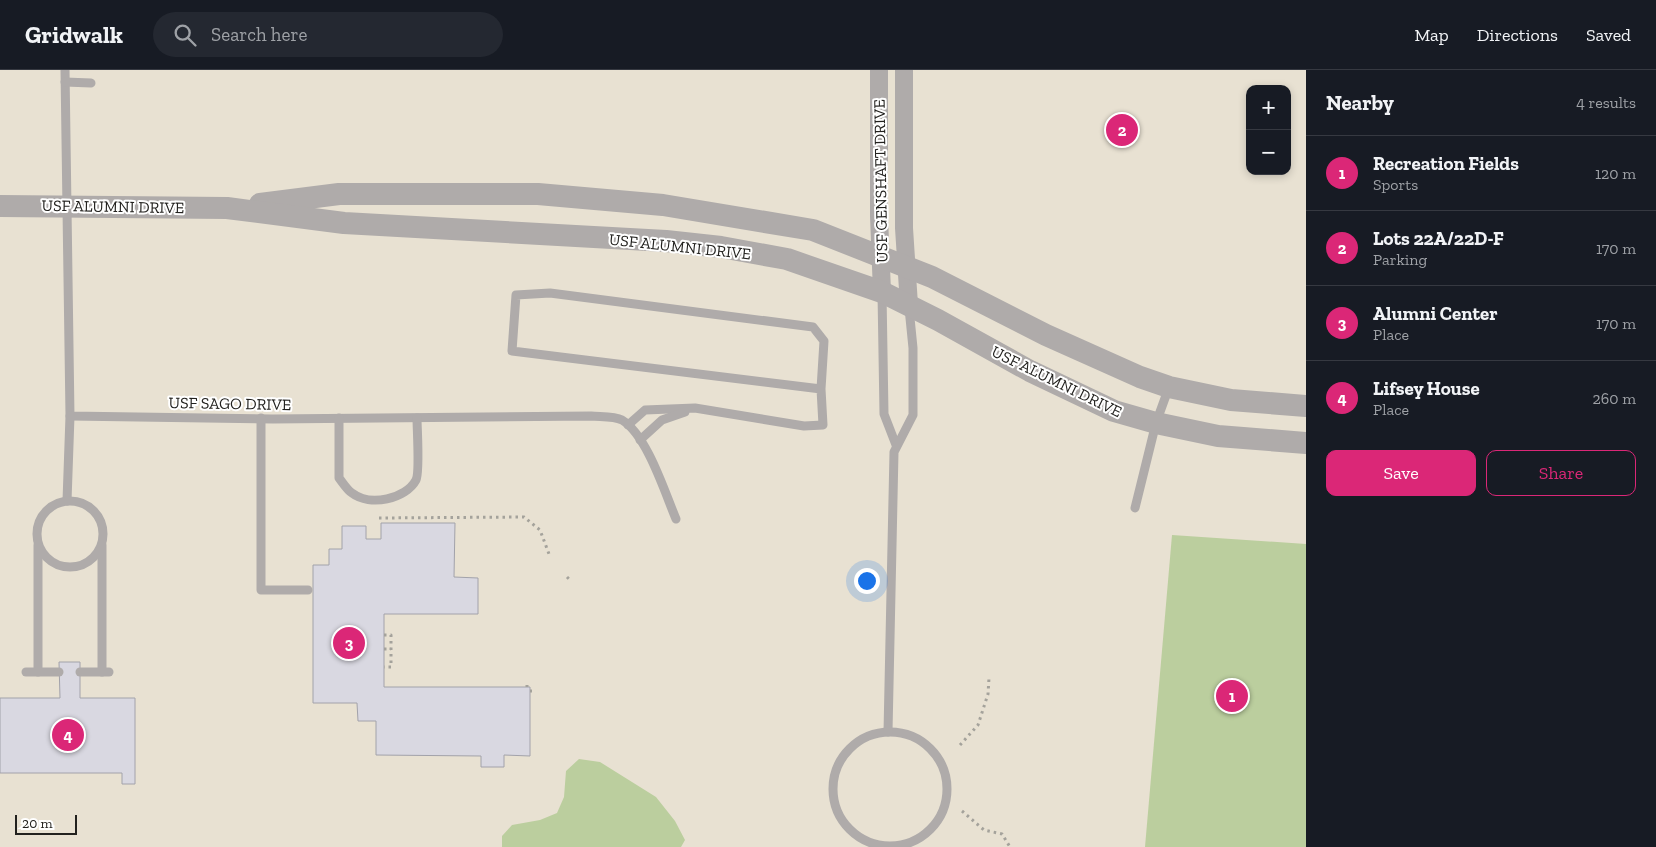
<!DOCTYPE html>
<html lang="en">
<head>
<meta charset="utf-8">
<style>
	body { margin:0; font-family:"Zilla Slab",serif; background:#242831; color:#f1f3f6 }
	.controls { position:absolute; right:15px; top:15px; display:grid; overflow:hidden; border-radius:10px; box-shadow:0 2px 8px #0003 }
	.controls button { width:45px; height:45px; display:grid; place-items:center; padding:0; border:0; border-bottom:1px solid #363941; background:#171b24; color:#f1f3f6; font:25px sans-serif }
	.scale { position:absolute; left:15px; bottom:12px; width:62px; box-sizing:border-box; padding-left:5px; border:2px solid #22211e; border-top:0; font-size:14px; line-height:18px; white-space:nowrap; color:#22211e; -webkit-text-stroke:4px #fff; paint-order:stroke }
	.you { position:absolute; left:866px; top:510px; width:18px; height:18px; margin:-12px; border:4px solid #fff; border-radius:50%; background:#1a73e8; box-shadow:0 0 0 8px #1a73e833 }
	.badge { display:grid; place-items:center; width:32px; height:32px; border-radius:50%; background:#db2777; color:#fff; font-size:16px; font-weight:700 }
	.pin { position:absolute; translate:-50% -50%; border:2px solid #fff; box-shadow:0 1px 5px #0006 }
	.list { margin:0; padding:0; list-style:none }
	h2 { display:flex; justify-content:space-between; align-items:center; height:65px; margin:0; padding:0 20px; font-size:21px }
	h2 small { font-size:16px; font-weight:400; color:#9ea1a6 }
	.list li { display:grid; grid-template-columns:32px 1fr auto; gap:15px; align-items:center; box-sizing:border-box; height:75px; padding:0 20px; border-top:1px solid #363941 }
	.list b { display:block; font-size:19px; white-space:nowrap }
	.list p { margin:0; font-size:16px; white-space:nowrap; color:#9ea1a6 }
	.list em { font-size:16px; font-style:normal; color:#9ea1a6 }
	.actions { display:flex; gap:10px; padding:15px 20px }
	.actions a { flex:1; padding:11px 0; border:1px solid #db2777; border-radius:10px; text-align:center; font-size:18px; color:#db2777 }
	.actions .main { background:#db2777; color:#fff }
	.icon { flex:none; width:28px; height:28px; fill:none; stroke:currentColor; stroke-width:2; stroke-linecap:round; stroke-linejoin:round }
	.map { position:relative; flex:none; width:1306px; height:777px; overflow:hidden }
	header { display:flex; align-items:center; gap:30px; box-sizing:border-box; height:70px; padding:0 25px; background:#171b24; border-bottom:1px solid #363941 }
	header strong { font-size:24px }
	nav { display:flex; gap:28px; margin-inline-start:auto; font-size:18px }
	.search { width:350px; height:45px; background:#242831; display:flex; align-items:center; gap:12px; box-sizing:border-box; padding:0 18px; border-radius:28px; color:#9ea1a6; font-size:19px }
	main { display:flex }
	aside { flex:1; background:#171b24 }
	.map>svg:first-child { display:block }
</style>
</head>
<body>
<header>
<strong>Gridwalk</strong>
<div class="search"><svg class="icon" aria-label="search" viewBox="0 0 24 24"><circle cx="10" cy="10" r="6"/><path d="M15 15l6 6"/></svg>Search here</div>
<nav><a>Map</a><a>Directions</a><a>Saved</a></nav>
</header>
<main>
<div class="map">
<svg width="1306" height="777" viewBox="0 0 1306 777">
	<rect width="100%" height="100%" fill="#f1eee5"/>
	<path fill="#e8e1d2" fill-rule="evenodd" d="M 0,0 L 1306,0 L 1306,777 L 0,777 ZM 1250,19 L 1287,19 L 1287,101 L 1250,101 Z"/>
	<g fill="#bbce9e">
		<polygon points="1172,465 1306,474 1306,777 1145,777"/>
		<polygon points="579,689 600,692 656,727 675,751 685,770 681,777 502,777 502,766 512,755 540,750 557,743 564,727 566,701"/>
	</g>
	<g fill="#d9d8e1" stroke="#a2a2aa">
		<polygon points="381,453 455,453 454,507 478,508 478,544 384,544 384,617 530,617 530,686 504,685 504,697 481,697 481,686 376,685 376,651 358,651 357,633 313,633 313,495 329,495 329,479 342,479 342,456 366,456 366,469 381,469"/>
		<polygon points="59,592 80,592 80,628 135,628 135,714 122,714 122,703 0,703 0,628 60,628"/>
	</g>
	<g fill="none" stroke-linecap="round" stroke-linejoin="round">
		<g stroke="#a4a29b" stroke-width="3" stroke-dasharray="2.5 4" stroke-linecap="butt">
			<polyline points="379,448 524,447 540,460 549,484"/>
			<polyline points="567,507 571,511"/>
			<polyline points="384,565 391,565 391,597 384,597"/>
			<polyline points="384,579 391,579"/>
			<polyline points="527,615 527,617"/>
			<polyline points="530,621 532,621"/>
			<polyline points="960,675 978,655 988,624 989,608"/>
			<polyline points="962,741 984,760 1002,764 1010,777"/>
		</g>
		<g stroke="#afabaa" stroke-width="9">
			<path d="M 65,0 L 70,346 L 273,349 L 591,346 C 600,347 614,346 622,350 C 647,365 665,423 676,449"/>
			<polyline points="65,12 91,13"/>
			<polyline points="882,223 884,344 896,375"/>
			<polyline points="261,348 261,520 308,520"/>
			<path d="M 339,348 L 339,408 C 343,413 347,420 352,423 C 370,437 406,429 416,410 C 420,403 417,359 417,348"/>
			<polyline points="628,355 645,340 695,338 804,356 823,355 821,319 824,271 813,257 550,223 516,225 512,281 821,319"/>
			<polyline points="640,370 662,350 685,342"/>
			<polyline points="67,431 70,346"/>
			<circle cx="70" cy="464" r="33"/>
			<polyline points="1135,438 1156,353 1169,317"/>
			<polyline points="38,475 38,602"/>
			<polyline points="102,475 102,602"/>
			<polyline points="26,602 59,602"/>
			<polyline points="80,602 109,602"/>
			<circle cx="890" cy="719" r="57"/>
			<polyline points="888,662 894,382 913,345 913,278 909,238"/>
		</g>
		<g stroke="#afabaa" stroke-width="18">
			<polyline points="879,0 879,146 882,222"/>
			<polyline points="904,0 904,158 909,235"/>
		</g>
		<g stroke="#afabaa" stroke-width="22">
			<polyline points="260,134 339,124 538,124 663,135 813,160 932,207 1046,265 1140,307 1169,317 1231,330 1306,336"/>
			<polyline points="0,136 227,138 344,153 666,171 721,177 787,189 882,222 938,250 1030,301 1114,341 1156,353 1218,366 1306,373"/>
		</g>
	</g>
	<g text-anchor="middle" stroke-width="4" stroke-linejoin="round" paint-order="stroke">
		<g font-size="16" fill="#22211e" stroke="#fff">
			<text transform="translate(880 111) rotate(-91)" y="6">USF GENSHAFT DRIVE</text>
			<text transform="translate(113 136) rotate(1)" y="6">USF ALUMNI DRIVE</text>
			<text transform="translate(680 176) rotate(6)" y="6">USF ALUMNI DRIVE</text>
			<text transform="translate(1057 311) rotate(26)" y="6">USF ALUMNI DRIVE</text>
			<text transform="translate(230 333) rotate(1)" y="6">USF SAGO DRIVE</text>
		</g>
	</g>
</svg>
<div class="controls">
<button>+</button>
<button>−</button>
</div>
<div class="scale">20 m</div>
<div class="you"></div>
<div class="pin badge" style="left:1232px;top:626px">1</div>
<div class="pin badge" style="left:1122px;top:60px">2</div>
<div class="pin badge" style="left:349px;top:573px">3</div>
<div class="pin badge" style="left:68px;top:665px">4</div>
</div>
<aside>
<h2>Nearby<small>4 results</small></h2>
<ul class="list">
<li><span class="badge">1</span><div><b>Recreation Fields</b><p>Sports</p></div><em>120 m</em></li>
<li><span class="badge">2</span><div><b>Lots 22A/22D-F</b><p>Parking</p></div><em>170 m</em></li>
<li><span class="badge">3</span><div><b>Alumni Center</b><p>Place</p></div><em>170 m</em></li>
<li><span class="badge">4</span><div><b>Lifsey House</b><p>Place</p></div><em>260 m</em></li>
</ul>
<div class="actions"><a class="main">Save</a><a>Share</a></div>
</aside>
</main>
</body>
</html>
